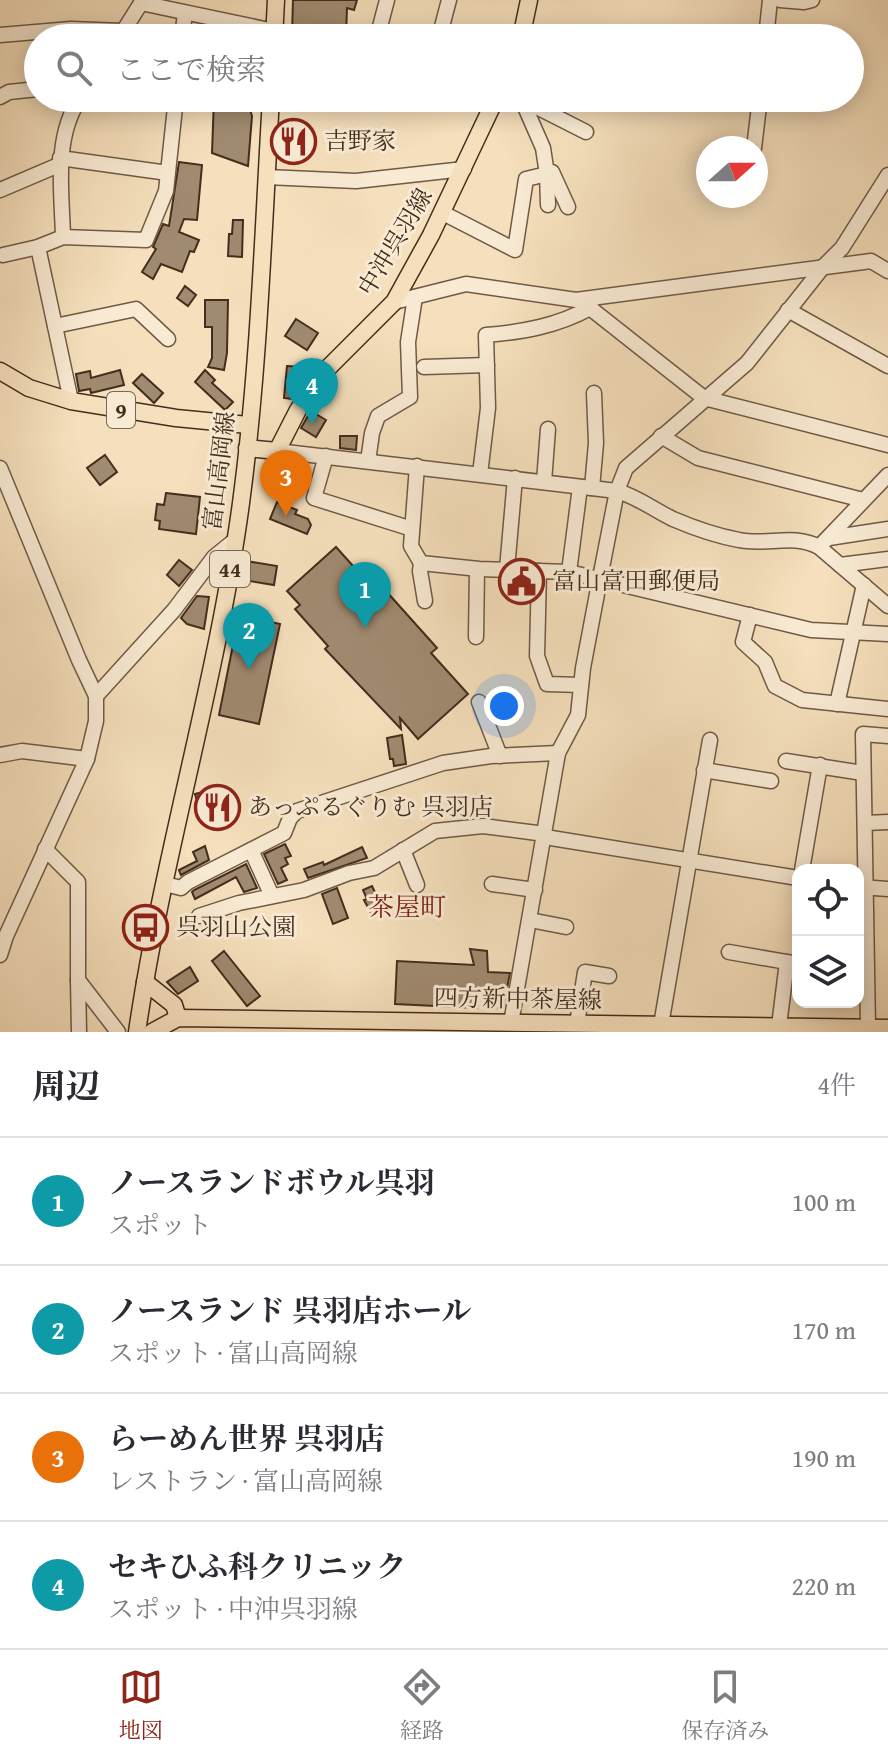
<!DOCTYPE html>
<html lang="ja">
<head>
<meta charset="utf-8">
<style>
	body { margin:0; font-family:"Gentium Book Plus","Noto Serif JP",serif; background:#f2f2f3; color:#2b2b33 }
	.controls { position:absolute; right:24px; bottom:24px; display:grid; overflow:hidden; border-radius:16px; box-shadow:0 4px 20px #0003 }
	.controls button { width:72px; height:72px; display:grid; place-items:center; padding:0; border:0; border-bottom:2px solid #e1e1e2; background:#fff; color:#2b2b33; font:40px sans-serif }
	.compass { position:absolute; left:696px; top:136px; width:72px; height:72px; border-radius:50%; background:#fff; box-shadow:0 4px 20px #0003; rotate:69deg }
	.you { position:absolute; left:504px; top:706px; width:28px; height:28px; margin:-20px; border:6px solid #fff; border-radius:50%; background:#1a73e8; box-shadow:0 0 0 12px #1a73e833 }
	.badge { display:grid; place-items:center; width:52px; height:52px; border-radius:50%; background:#8f2418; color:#fff; font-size:26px; font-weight:700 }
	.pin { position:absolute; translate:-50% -66px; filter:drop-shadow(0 2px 4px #0008) }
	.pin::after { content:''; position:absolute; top:42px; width:28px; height:24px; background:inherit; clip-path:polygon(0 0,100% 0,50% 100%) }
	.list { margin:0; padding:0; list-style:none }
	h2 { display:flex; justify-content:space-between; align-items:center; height:104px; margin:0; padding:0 32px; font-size:34px }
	h2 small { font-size:26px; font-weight:400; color:#7c7c81 }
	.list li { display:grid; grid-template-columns:52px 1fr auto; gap:24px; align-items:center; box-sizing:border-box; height:128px; padding:0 32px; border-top:2px solid #e1e1e2 }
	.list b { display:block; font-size:30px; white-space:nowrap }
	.list p { margin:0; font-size:26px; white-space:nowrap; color:#7c7c81 }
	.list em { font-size:26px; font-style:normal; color:#7c7c81 }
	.icon { flex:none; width:44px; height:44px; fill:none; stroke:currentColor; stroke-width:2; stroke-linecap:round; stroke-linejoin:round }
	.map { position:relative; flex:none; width:888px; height:1032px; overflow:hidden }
	.search { position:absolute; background:#fff; box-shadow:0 4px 20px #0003; left:24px; right:24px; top:24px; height:88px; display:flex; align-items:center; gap:20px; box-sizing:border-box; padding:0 28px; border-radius:44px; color:#7c7c81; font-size:30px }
	.sheet { height:616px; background:#fff }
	nav { display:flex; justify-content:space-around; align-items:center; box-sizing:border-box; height:112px; border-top:2px solid #e1e1e2; background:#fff; font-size:22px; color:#7c7c81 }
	nav a { display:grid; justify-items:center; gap:4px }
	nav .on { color:#8f2418 }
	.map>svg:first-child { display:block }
</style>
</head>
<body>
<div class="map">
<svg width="888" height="1032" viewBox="0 0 888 1032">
	<rect width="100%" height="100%" fill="#f5dfbc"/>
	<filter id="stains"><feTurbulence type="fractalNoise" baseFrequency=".0025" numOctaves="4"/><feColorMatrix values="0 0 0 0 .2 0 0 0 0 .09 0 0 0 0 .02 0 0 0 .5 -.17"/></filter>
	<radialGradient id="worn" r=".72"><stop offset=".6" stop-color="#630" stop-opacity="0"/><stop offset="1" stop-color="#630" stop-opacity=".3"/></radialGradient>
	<g fill="#a08a70" stroke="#432d1d" stroke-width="2">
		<polygon points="293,0 357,0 354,10 347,8 346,35 292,33"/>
		<polygon points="197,25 259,38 195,38 192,37 193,28 197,29"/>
		<polygon points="214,98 222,98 227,104 240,104 243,98 249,106 252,116 248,166 212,153"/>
		<polygon points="281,132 304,134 303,146 280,145"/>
		<polygon points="179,162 202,165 197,220 184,219 179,232 199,240 194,252 190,251 182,272 161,264 153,279 142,272 156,249 153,247 163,224 169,226"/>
		<polygon points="233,220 243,220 242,257 228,256 229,234 232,234"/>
		<polygon points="185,286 196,295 188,306 177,298"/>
		<polygon points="205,300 228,300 227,353 224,370 208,367 212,358 212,327 205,327"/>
		<polygon points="296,319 318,333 307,350 285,336"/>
		<polygon points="287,366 300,367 298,391 292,399 284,398"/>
		<polygon points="120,370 124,385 91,393 90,389 79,391 76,374 90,371 91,378"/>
		<polygon points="205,370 215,380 212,383 233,402 225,410 195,382"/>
		<polygon points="142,374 163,393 154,403 133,383"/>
		<polygon points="311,411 326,420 316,437 301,428"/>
		<polygon points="340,436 357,436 356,450 340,448"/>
		<polygon points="105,455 117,472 100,485 87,468"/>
		<polygon points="166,493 200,497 196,534 159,529 160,521 155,520 157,504 164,505"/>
		<polygon points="277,502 297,510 295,514 308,519 311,525 307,534 270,519"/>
		<polygon points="336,547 371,586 377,581 437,648 431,653 468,694 418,739 400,718 401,729 325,649 328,646 295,609 300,605 287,591"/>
		<polygon points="179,560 192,570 179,586 167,575"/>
		<polygon points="246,561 277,566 274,585 243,580"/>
		<polygon points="517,580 529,581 528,598 517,597"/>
		<polygon points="197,596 209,597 204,629 187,624 181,618"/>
		<polygon points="239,615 280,624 259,724 219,715"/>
		<polygon points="402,735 406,764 394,766 393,759 390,759 387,738"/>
		<polygon points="222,787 226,802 234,800 237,811 228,814 230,819 204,825 195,794"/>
		<polygon points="285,844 291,856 285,858 288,864 281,868 287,880 278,884 264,854"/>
		<polygon points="205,846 209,860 181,875 179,870 197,861 193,852"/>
		<polygon points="362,847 367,858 308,878 304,869 323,862 324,865"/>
		<polygon points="246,864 257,888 244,892 236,877 195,899 192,892 194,890"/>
		<polygon points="372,886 384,911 373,917 364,900 367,899 363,890"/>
		<polygon points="337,888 348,918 333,924 322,894"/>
		<polygon points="470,949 487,951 488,972 510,973 503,1009 498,1009 498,1000 478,994 477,1008 395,1004 397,961 474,965"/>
		<polygon points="224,951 260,996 247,1006 212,961"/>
		<polygon points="190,967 198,981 178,994 167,982"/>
	</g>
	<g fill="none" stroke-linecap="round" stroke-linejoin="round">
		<defs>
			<g id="minor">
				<polyline points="780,0 804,2 812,0"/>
				<polyline points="0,35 71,29 123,31"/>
				<polyline points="119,38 141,3 274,31"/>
				<polyline points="182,38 185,13"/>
				<polyline points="377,38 387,0"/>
				<polyline points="439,38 449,0"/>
				<polyline points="766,38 770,0"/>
				<polyline points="0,97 9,92 38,89"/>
				<polyline points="519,98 586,132"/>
				<polyline points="522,100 543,148 547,174 552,172 568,207"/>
				<polyline points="754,148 760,98"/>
				<polyline points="60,158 168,173"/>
				<polyline points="266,177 356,181 464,169"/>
				<polyline points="0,190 61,164"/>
				<polyline points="443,213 515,250 526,179 547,174 548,205"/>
				<path d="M 63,237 C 62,192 53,138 80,98"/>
				<polyline points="38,247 71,401"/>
				<polyline points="3,255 38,247 63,237 146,240 166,191 176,98"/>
				<polyline points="394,302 466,284 576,300 871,261 888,271"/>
				<polyline points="590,308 704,398 888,445"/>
				<polyline points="788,310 888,366"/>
				<polyline points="55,326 136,309 168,339"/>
				<polyline points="424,367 487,365"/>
				<polyline points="661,436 698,458 863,500"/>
				<path d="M 277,451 L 617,491 C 638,497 654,510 673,519 C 694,528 717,536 739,540 C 767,546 793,533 819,547 L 888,606"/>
				<polyline points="326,456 314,498 412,529"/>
				<polyline points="368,461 372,433 378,416 410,397 408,342 415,297"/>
				<polyline points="417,466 411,546 421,563 479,569 569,572 811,630 888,634"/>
				<polyline points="0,468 79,660 96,696 96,721 87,759 6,936 0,955"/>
				<path d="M 480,474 L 488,408 L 486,335 C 523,332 557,326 590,308 L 591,302"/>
				<polyline points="544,482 548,429"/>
				<polyline points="592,488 596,443 594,393"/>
				<polyline points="829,538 888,529"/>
				<polyline points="819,547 888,475"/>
				<polyline points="421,563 420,571 425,601"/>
				<polyline points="840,565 888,559"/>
				<polyline points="507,569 515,478"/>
				<polyline points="539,571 537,656 547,684 581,685"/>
				<polyline points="569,572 580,487"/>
				<polyline points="750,615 743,642 765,662 775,686 802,700 888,709"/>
				<polyline points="476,637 477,569"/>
				<polyline points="96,696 174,610 214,557 235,540"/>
				<polyline points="479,702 500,756"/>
				<polyline points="837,704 864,585"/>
				<polyline points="0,755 22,751 87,759"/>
				<polyline points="786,761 863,773"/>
				<polyline points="704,770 771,781"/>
				<polyline points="865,823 888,822"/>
				<polyline points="545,837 798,878"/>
				<polyline points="45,849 78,882 78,980 118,1032"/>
				<polyline points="251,850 272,896"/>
				<polyline points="403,850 417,885"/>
				<polyline points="802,870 820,765"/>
				<polyline points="165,884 181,888 188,882 284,833 290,818 297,811 443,763 491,756 558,753"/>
				<polyline points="492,884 535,890"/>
				<polyline points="860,887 888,889"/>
				<polyline points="199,916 239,903 304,890 349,873 374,868 435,831 483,826 545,834"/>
				<polyline points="530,920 566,927"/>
				<polyline points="729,952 798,964"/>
				<polyline points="78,980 79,1032"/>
				<polyline points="511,1023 558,753 578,715 583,668 600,578 617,491 626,468 747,363 823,267 842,248 888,175"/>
				<polyline points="577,1024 585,972 609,976"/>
				<polyline points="661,1025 710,740"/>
				<polyline points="779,1026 787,962"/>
				<polyline points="868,1028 863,734 888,736"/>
			</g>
			<g id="major">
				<polyline points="274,38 276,0"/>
				<polyline points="521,38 529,0"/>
				<polyline points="0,371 29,388 71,401 176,418 248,425"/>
				<polyline points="247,448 277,451 298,410 329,367 394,302 431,235 496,98"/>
				<polyline points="145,982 174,1005 178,1018"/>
				<path d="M 137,1032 C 163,854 217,681 241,503 C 259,369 263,233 271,98"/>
				<polyline points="152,1032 178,1018 888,1028"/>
			</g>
		</defs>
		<use href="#minor" stroke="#705a45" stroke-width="17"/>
		<use href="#major" stroke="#432d1d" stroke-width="19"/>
		<use href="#minor" stroke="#f8ead3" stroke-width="14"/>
		<use href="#major" stroke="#f5dfbc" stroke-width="16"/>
	</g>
	<defs>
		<symbol id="restaurant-ring" viewBox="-11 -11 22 22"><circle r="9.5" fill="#f8ead3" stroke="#8f2418" stroke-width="1.5"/><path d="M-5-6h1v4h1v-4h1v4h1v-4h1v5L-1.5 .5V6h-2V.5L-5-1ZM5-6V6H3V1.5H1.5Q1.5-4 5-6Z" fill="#8f2418"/></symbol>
		<symbol id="civic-ring" viewBox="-11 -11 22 22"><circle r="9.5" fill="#f8ead3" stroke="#8f2418" stroke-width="1.5"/><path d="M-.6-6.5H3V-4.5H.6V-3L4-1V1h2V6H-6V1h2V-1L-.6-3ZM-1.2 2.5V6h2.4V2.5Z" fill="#8f2418"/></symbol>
		<symbol id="bus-ring" viewBox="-11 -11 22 22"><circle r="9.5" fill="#f8ead3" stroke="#8f2418" stroke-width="1.5"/><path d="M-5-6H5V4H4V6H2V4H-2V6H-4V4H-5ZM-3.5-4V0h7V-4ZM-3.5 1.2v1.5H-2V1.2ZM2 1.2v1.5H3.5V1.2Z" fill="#8f2418"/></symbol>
	</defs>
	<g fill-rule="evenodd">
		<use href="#restaurant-ring" x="268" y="116" width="51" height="51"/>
		<use href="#civic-ring" x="496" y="556" width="51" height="51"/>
		<use href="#restaurant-ring" x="192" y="782" width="51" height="51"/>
		<use href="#bus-ring" x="120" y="902" width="51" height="51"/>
	</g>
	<g text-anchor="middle" stroke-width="6" stroke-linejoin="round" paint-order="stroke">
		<g fill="#f8ead3" stroke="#796654" stroke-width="2">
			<rect x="107" y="392" width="28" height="36" rx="6"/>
			<rect x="210" y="551" width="40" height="36" rx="6"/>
		</g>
		<g font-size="22" font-weight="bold" fill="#432d1d">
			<text x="121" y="418">9</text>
			<text x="230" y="577">44</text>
		</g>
		<g font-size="24" fill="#432d1d" stroke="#f8ead3" text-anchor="start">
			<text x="324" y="149">吉野家</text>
			<text x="552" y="589">富山富田郵便局</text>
			<text x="248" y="815">あっぷるぐりむ 呉羽店</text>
			<text x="176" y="935">呉羽山公園</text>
		</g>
		<g font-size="24" fill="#432d1d" stroke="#f8ead3">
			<text transform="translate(395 242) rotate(-59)" y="8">中沖呉羽線</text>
			<text transform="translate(219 471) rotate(-83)" y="8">富山高岡線</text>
			<text transform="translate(518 999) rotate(1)" y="8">四方新中茶屋線</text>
		</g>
		<g font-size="26" fill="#7a1f14" stroke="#f8ead3">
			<text x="407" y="916">茶屋町</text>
		</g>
	</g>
	<rect width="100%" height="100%" filter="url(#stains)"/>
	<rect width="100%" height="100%" fill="url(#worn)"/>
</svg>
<div class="controls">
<button><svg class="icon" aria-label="locate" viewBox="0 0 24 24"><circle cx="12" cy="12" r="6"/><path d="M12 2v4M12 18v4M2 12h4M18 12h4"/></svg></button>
<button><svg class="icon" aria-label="layers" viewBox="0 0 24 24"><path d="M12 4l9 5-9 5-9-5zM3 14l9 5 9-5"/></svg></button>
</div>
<svg class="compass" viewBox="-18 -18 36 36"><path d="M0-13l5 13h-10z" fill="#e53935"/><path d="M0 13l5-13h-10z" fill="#7c7c81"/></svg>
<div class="you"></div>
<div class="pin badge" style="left:365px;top:628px;background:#0f9aa8">1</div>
<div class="pin badge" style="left:249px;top:669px;background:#0f9aa8">2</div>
<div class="pin badge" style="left:286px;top:516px;background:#e8710a">3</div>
<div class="pin badge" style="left:312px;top:424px;background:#0f9aa8">4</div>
<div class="search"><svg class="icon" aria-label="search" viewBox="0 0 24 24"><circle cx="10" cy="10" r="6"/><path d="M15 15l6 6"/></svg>ここで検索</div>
</div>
<section class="sheet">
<h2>周辺<small>4件</small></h2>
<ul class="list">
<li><span class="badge" style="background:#0f9aa8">1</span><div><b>ノースランドボウル呉羽</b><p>スポット</p></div><em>100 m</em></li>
<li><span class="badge" style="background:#0f9aa8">2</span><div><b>ノースランド 呉羽店ホール</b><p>スポット · 富山高岡線</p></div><em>170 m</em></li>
<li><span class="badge" style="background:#e8710a">3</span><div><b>らーめん世界 呉羽店</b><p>レストラン · 富山高岡線</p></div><em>190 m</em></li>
<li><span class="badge" style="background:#0f9aa8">4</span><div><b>セキひふ科クリニック</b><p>スポット · 中沖呉羽線</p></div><em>220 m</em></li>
</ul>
</section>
<nav>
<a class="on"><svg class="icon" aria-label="map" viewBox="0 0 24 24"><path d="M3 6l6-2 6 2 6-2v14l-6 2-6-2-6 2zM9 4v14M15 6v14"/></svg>地図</a>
<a><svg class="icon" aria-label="directions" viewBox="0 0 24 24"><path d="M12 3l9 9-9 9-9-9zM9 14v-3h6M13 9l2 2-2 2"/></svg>経路</a>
<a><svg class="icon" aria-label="saved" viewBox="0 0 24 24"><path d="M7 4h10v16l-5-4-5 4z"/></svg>保存済み</a>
</nav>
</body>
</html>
